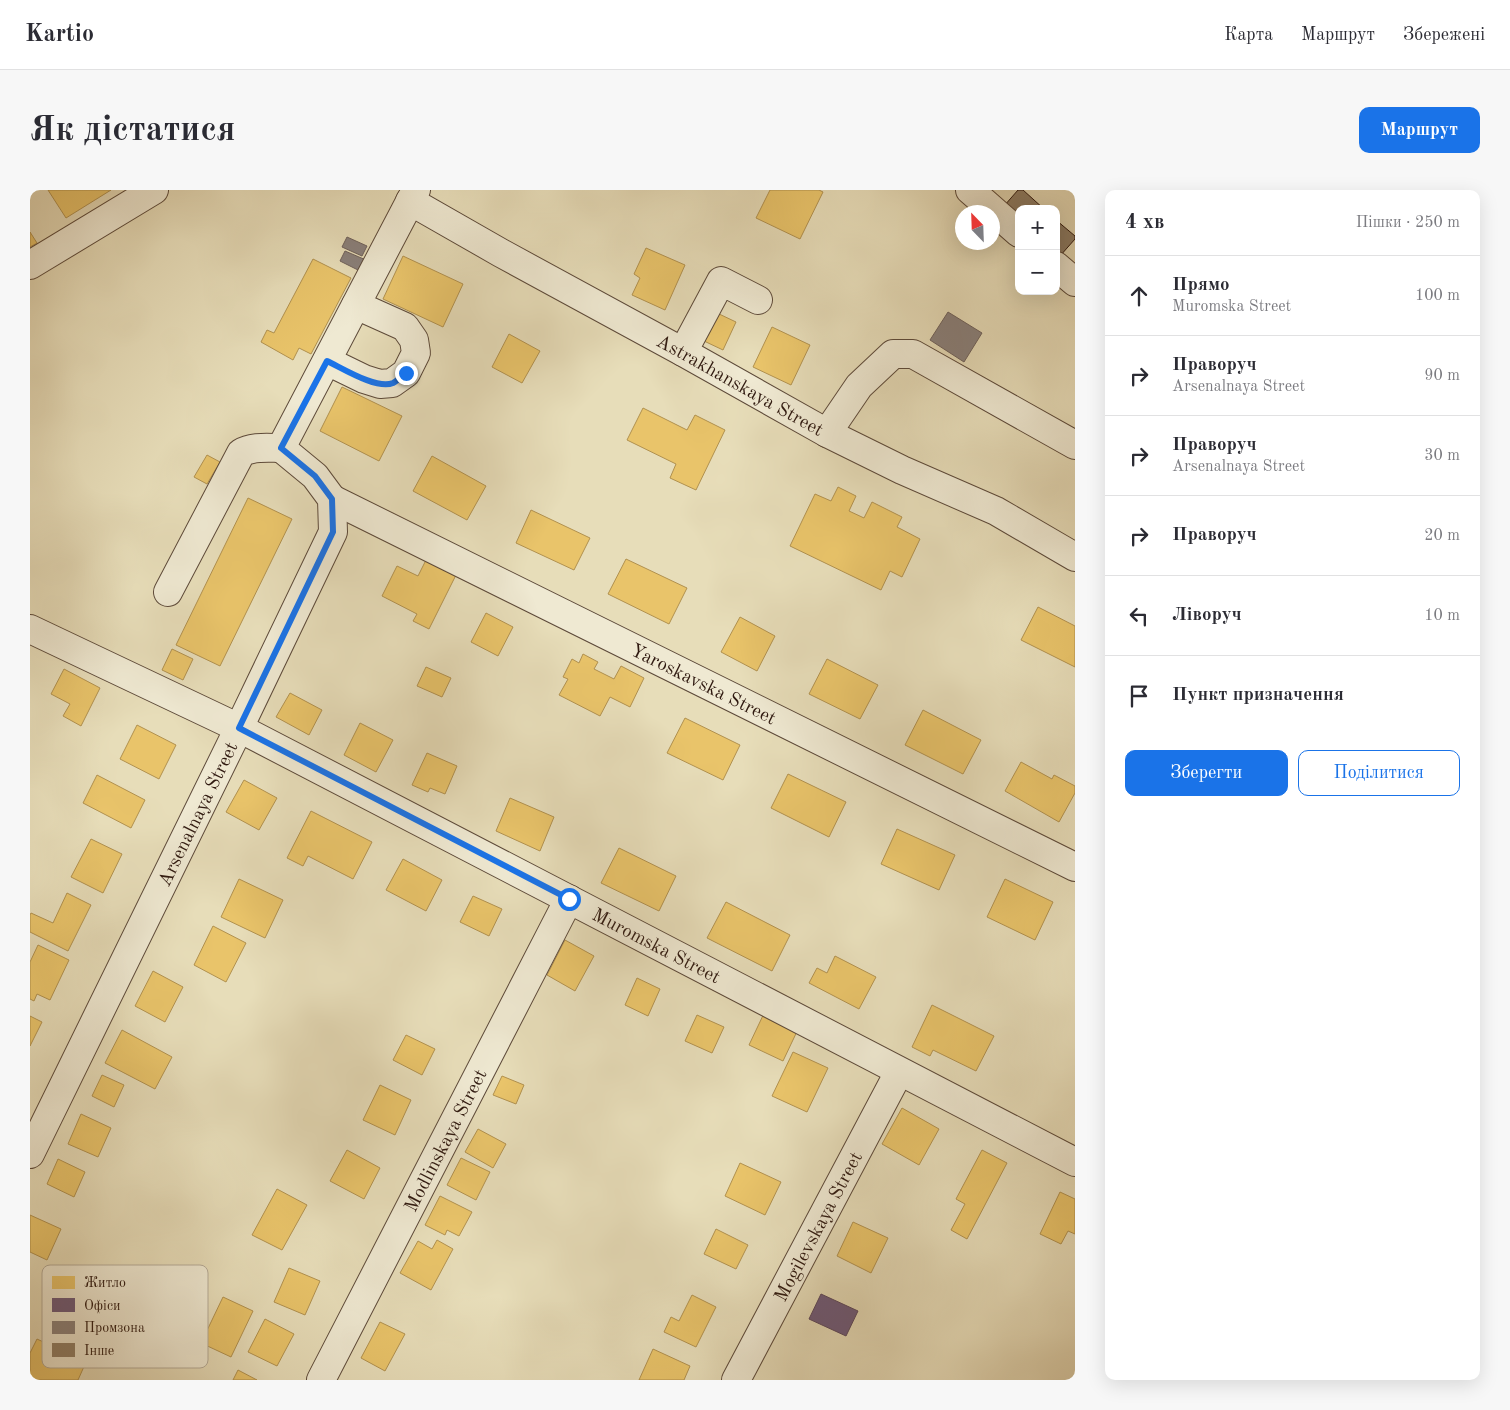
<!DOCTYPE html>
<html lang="uk">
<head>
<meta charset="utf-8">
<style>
	body { margin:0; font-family:"Old Standard TT",serif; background:#f7f7f7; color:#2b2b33 }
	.controls { position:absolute; right:15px; top:15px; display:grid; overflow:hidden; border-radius:10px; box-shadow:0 5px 20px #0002 }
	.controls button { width:45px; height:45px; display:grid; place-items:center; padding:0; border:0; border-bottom:1px solid #e1e1e2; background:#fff; color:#2b2b33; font:25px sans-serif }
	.compass { position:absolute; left:925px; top:15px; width:45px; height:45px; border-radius:50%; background:#fff; box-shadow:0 5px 20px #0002; rotate:337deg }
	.stop { position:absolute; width:15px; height:15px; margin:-11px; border:4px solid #1a73e8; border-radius:50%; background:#fff }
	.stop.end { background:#1a73e8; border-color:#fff; box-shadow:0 1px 5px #0008 }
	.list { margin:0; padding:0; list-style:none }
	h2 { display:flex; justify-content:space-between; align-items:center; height:65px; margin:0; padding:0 20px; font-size:21px }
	h2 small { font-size:16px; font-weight:400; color:#7c7c81 }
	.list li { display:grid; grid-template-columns:32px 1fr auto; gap:15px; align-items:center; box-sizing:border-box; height:80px; padding:0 20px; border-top:1px solid #e1e1e2 }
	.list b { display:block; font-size:19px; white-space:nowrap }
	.list p { margin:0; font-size:16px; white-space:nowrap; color:#7c7c81 }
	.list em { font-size:16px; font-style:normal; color:#7c7c81 }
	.actions { display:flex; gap:10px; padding:15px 20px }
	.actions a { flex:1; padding:11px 0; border:1px solid #1a73e8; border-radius:10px; text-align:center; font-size:18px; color:#1a73e8 }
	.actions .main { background:#1a73e8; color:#fff }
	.icon { flex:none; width:28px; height:28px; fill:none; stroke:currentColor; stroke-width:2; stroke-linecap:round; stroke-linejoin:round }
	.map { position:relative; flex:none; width:1045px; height:1190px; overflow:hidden; border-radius:10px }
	header { display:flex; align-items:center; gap:30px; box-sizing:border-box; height:70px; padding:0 25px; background:#fff; border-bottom:1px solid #e1e1e2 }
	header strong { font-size:24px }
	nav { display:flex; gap:28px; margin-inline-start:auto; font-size:18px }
	.intro { display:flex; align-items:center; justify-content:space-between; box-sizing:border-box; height:120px; padding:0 30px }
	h1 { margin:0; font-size:35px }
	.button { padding:12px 22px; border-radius:10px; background:#1a73e8; color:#fff; font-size:18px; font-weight:700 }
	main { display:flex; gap:30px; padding:0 30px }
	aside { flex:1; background:#fff; border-radius:10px; box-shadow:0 5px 20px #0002 }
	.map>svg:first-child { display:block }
</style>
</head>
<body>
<header>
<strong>Kartio</strong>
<nav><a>Карта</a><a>Маршрут</a><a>Збережені</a></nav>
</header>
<div class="intro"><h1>Як дістатися</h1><a class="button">Маршрут</a></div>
<main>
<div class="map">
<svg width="1045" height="1190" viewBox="0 0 1045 1190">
	<rect width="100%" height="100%" fill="#e7ddb9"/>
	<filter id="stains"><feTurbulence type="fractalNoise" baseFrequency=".004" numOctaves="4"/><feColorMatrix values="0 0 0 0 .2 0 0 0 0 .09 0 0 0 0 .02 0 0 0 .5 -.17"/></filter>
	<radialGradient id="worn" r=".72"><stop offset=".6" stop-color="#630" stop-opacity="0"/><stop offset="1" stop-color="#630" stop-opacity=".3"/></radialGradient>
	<g fill="#e9c46a" stroke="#b1914f">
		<polygon points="18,0 81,0 36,28"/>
		<polygon points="740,0 789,0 793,2 770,49 726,28"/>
		<polygon points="0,42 7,53 0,57"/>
		<polygon points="616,58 655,75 635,120 602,105 610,88 604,84"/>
		<polygon points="373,66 433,94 413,137 353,109"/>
		<polygon points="283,69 321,88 281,164 269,158 263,170 231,152 237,140 244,143"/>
		<polygon points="687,123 706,132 693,160 674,151"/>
		<polygon points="742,137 780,155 761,195 723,177"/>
		<polygon points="479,144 510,161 492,193 462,177"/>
		<polygon points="312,197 372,226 349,271 290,241"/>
		<polygon points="613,218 657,240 665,225 695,240 666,300 640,288 646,274 597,250"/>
		<polygon points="177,265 190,272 177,294 164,287"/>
		<polygon points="402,266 456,296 437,330 383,301"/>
		<polygon points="808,297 826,306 819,321 834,328 842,312 872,327 867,337 890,349 872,387 860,381 851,400 760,356 785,304 801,311"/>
		<polygon points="218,308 262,329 190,476 146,455"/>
		<polygon points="501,320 560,348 544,380 486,353"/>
		<polygon points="397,368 427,383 399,439 383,431 387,424 352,406 367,376 388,386"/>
		<polygon points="596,369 657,398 639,434 578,404"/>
		<polygon points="1008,417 1045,436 1045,477 991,450"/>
		<polygon points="456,423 483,437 468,466 441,452"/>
		<polygon points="710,427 745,446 727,481 691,462"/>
		<polygon points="142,459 163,469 153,490 132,480"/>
		<polygon points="553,464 568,472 564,479 584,489 591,476 614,488 600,517 580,507 570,526 529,505 538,489 533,487 542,469 549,473"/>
		<polygon points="797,469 848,495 830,529 779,504"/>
		<polygon points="396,477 421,488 412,507 387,496"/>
		<polygon points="34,479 70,498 51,536 33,526 40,514 21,504"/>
		<polygon points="260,503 292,520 279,545 246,527"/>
		<polygon points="893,520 951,550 933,584 875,555"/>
		<polygon points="655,528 710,555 693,590 637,563"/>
		<polygon points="330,533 363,550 346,582 314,565"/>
		<polygon points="107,535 146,555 129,589 90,569"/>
		<polygon points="397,563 427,576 415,604 400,598 398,602 382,595"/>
		<polygon points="991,572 1022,589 1024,585 1045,596 1045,603 1029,632 975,601"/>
		<polygon points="758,584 816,612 799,647 741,618"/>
		<polygon points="67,585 115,610 101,638 53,613"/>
		<polygon points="214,590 247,608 229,640 196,622"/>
		<polygon points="480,608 524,627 510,661 466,641"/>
		<polygon points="281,621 342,652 323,689 278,666 273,676 257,668"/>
		<polygon points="867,639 925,665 909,700 851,674"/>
		<polygon points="61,649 92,664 73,703 41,687"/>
		<polygon points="589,658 646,686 629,721 571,693"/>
		<polygon points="373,669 412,690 396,721 356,700"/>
		<polygon points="209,689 253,710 235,748 191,727"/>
		<polygon points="975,689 1023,712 1005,750 957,727"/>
		<polygon points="37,703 61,715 38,761 0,742 0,725 1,723 23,733"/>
		<polygon points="443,706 472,719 459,746 430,732"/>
		<polygon points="696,712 760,745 742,781 677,748"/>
		<polygon points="183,736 216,753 196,792 164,775"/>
		<polygon points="535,750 564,766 545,801 517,785"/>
		<polygon points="8,755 39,770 20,810 7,804 4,811 0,809 0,772"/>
		<polygon points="805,766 846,787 829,819 779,793 787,778 797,783"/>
		<polygon points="123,781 153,797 135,832 105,816"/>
		<polygon points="607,788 630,799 618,826 595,815"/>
		<polygon points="902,815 964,846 946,881 903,860 900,866 882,857"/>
		<polygon points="737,817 771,833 753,871 719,855"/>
		<polygon points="667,825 694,837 682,863 655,851"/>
		<polygon points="0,826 12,832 0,856"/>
		<polygon points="92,840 142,867 125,899 75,873"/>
		<polygon points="376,845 405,859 392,885 363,870"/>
		<polygon points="763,862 798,878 777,922 742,906"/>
		<polygon points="72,885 94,895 84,917 62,906"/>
		<polygon points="472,886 494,895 486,914 463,905"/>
		<polygon points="350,895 381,910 365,945 333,930"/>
		<polygon points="872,918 909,939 889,975 852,954"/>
		<polygon points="51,924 81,938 68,967 38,954"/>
		<polygon points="448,939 476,954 463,978 435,962"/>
		<polygon points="317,960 350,978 334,1009 300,991"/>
		<polygon points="952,960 977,973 937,1049 921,1040 935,1014 926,1009"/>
		<polygon points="431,968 460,982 446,1010 417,995"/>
		<polygon points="28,969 55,982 44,1007 17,994"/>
		<polygon points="710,973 751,992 735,1025 695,1006"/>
		<polygon points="247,999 277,1015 252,1060 222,1045"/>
		<polygon points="1030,1002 1045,1009 1045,1044 1038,1041 1031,1054 1010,1044"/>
		<polygon points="410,1006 442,1022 429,1046 417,1040 415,1045 395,1035"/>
		<polygon points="0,1025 31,1039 17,1070 0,1062"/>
		<polygon points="823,1032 858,1048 841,1083 807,1066"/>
		<polygon points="686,1039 718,1055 706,1079 674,1064"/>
		<polygon points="407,1050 423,1059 401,1100 370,1083 388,1051 402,1059"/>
		<polygon points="259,1078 290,1091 275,1125 244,1112"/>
		<polygon points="662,1105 686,1117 666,1157 634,1142 641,1127 649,1131"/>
		<polygon points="193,1107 223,1121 201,1167 171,1153"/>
		<polygon points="235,1129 264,1144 247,1176 218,1162"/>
		<polygon points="350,1132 375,1144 355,1181 331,1168"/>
		<polygon points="7,1149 56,1172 48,1190 0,1190 0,1163"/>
		<polygon points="623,1159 660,1176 654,1190 609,1190"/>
		<polygon points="208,1180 227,1190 203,1190"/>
	</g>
	<polygon fill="#6d597a" stroke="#5a465a" points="791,1104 828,1121 816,1146 779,1129"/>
	<g fill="#8a817c" stroke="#6f625c">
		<polygon points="317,47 337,56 332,66 312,57"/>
		<polygon points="315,61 336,70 330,81 310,71"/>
		<polygon points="918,122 952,143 934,172 900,150"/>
	</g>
	<g fill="#8f7f68" stroke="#2f1910">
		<polygon points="988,0 993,0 1014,19 989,19 989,29 974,16"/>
		<polygon points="1026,30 1045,46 1045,49 1030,66 1026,62"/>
	</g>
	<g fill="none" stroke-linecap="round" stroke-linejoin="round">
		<defs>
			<g id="minor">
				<polyline points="940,0 989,43"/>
				<path id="s1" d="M 380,11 L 471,63 L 653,162 L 797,243 L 872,280 L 966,321 L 1045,367"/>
				<polyline points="0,75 124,0"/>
				<polyline points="1026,76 1045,92"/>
				<polyline points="653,162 691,91 728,110"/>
				<polyline points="297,171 334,189 350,194 362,193 376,183 386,163 384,150 375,137 326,115"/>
				<polyline points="797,243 829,196 863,164 883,164 1045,255"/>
				<path id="s2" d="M 302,309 L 1045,677"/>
				<path d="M 138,402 L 211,263 C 222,256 238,258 251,258"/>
				<path id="s3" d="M 0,439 L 209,538 L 1045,972"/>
				<path id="s4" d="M 0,964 L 209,538 L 303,342 L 302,309 L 285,286 L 251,258 L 386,0"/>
				<path id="s5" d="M 291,1190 L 539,709"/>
				<path id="s6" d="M 706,1190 L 869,882"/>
			</g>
		</defs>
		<use href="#minor" stroke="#5d4a3a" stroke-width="30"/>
		<use href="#minor" stroke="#efe9d2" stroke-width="28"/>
	</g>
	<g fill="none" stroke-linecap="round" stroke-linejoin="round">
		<path stroke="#1a73e8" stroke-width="6" d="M 376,183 C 372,186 367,191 363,193 C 347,200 312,178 297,171 L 251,258 L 285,286 L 302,309 L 303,342 L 209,538 L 539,709"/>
	</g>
	<g text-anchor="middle" stroke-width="5" stroke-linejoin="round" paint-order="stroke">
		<g font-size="19" fill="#2f1910" stroke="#efe9d2">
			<text dy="7" stroke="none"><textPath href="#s1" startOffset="378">Astrakhanskaya Street</textPath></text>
			<text dy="7" stroke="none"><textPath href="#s2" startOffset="415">Yaroskavska Street</textPath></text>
			<text dy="7" stroke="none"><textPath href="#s4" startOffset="379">Arsenalnaya Street</textPath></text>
			<text dy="7" stroke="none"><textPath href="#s3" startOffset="702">Muromska Street</textPath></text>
			<text dy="7" stroke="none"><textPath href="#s5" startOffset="270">Modlinskaya Street</textPath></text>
			<text dy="7" stroke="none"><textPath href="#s6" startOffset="174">Mogilevskaya Street</textPath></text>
		</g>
	</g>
	<rect x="12" y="1075" width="166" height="103" rx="8" fill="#efe9d2" stroke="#b5ab98" stroke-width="1"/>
	<rect x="22" y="1086" width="23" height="13" fill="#e9c46a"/>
	<rect x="22" y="1108" width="23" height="14" fill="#6d597a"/>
	<rect x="22" y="1131" width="23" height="13" fill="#8a817c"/>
	<rect x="22" y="1153" width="23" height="14" fill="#8f7f68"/>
	<g font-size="14" fill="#2f1910">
		<text x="54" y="1097">Житло</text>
		<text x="54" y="1120">Офіси</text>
		<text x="54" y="1142">Промзона</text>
		<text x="54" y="1165">Інше</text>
	</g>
	<rect width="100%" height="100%" filter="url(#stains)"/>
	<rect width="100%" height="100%" fill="url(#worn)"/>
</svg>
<div class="controls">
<button>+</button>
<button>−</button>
</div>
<svg class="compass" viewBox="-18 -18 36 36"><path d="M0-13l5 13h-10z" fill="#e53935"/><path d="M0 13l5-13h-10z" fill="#7c7c81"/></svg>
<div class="stop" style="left:539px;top:709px"></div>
<div class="stop end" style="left:376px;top:183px"></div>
</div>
<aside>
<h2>4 хв<small>Пішки · 250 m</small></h2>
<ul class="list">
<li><svg class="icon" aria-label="ahead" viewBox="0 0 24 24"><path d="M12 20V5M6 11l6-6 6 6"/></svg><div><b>Прямо</b><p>Muromska Street</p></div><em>100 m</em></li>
<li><svg class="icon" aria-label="right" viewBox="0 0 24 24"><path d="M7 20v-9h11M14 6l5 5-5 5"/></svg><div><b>Праворуч</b><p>Arsenalnaya Street</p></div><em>90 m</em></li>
<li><svg class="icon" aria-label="right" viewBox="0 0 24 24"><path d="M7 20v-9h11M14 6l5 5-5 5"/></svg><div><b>Праворуч</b><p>Arsenalnaya Street</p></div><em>30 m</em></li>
<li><svg class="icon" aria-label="right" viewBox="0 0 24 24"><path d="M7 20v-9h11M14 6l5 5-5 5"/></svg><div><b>Праворуч</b></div><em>20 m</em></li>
<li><svg class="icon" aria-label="left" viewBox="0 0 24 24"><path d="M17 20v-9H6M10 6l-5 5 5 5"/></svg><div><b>Ліворуч</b></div><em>10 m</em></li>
<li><svg class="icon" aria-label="arrive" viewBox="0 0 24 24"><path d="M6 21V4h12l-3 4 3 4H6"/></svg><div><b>Пункт призначення</b></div></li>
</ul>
<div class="actions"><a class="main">Зберегти</a><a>Поділитися</a></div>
</aside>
</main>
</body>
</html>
